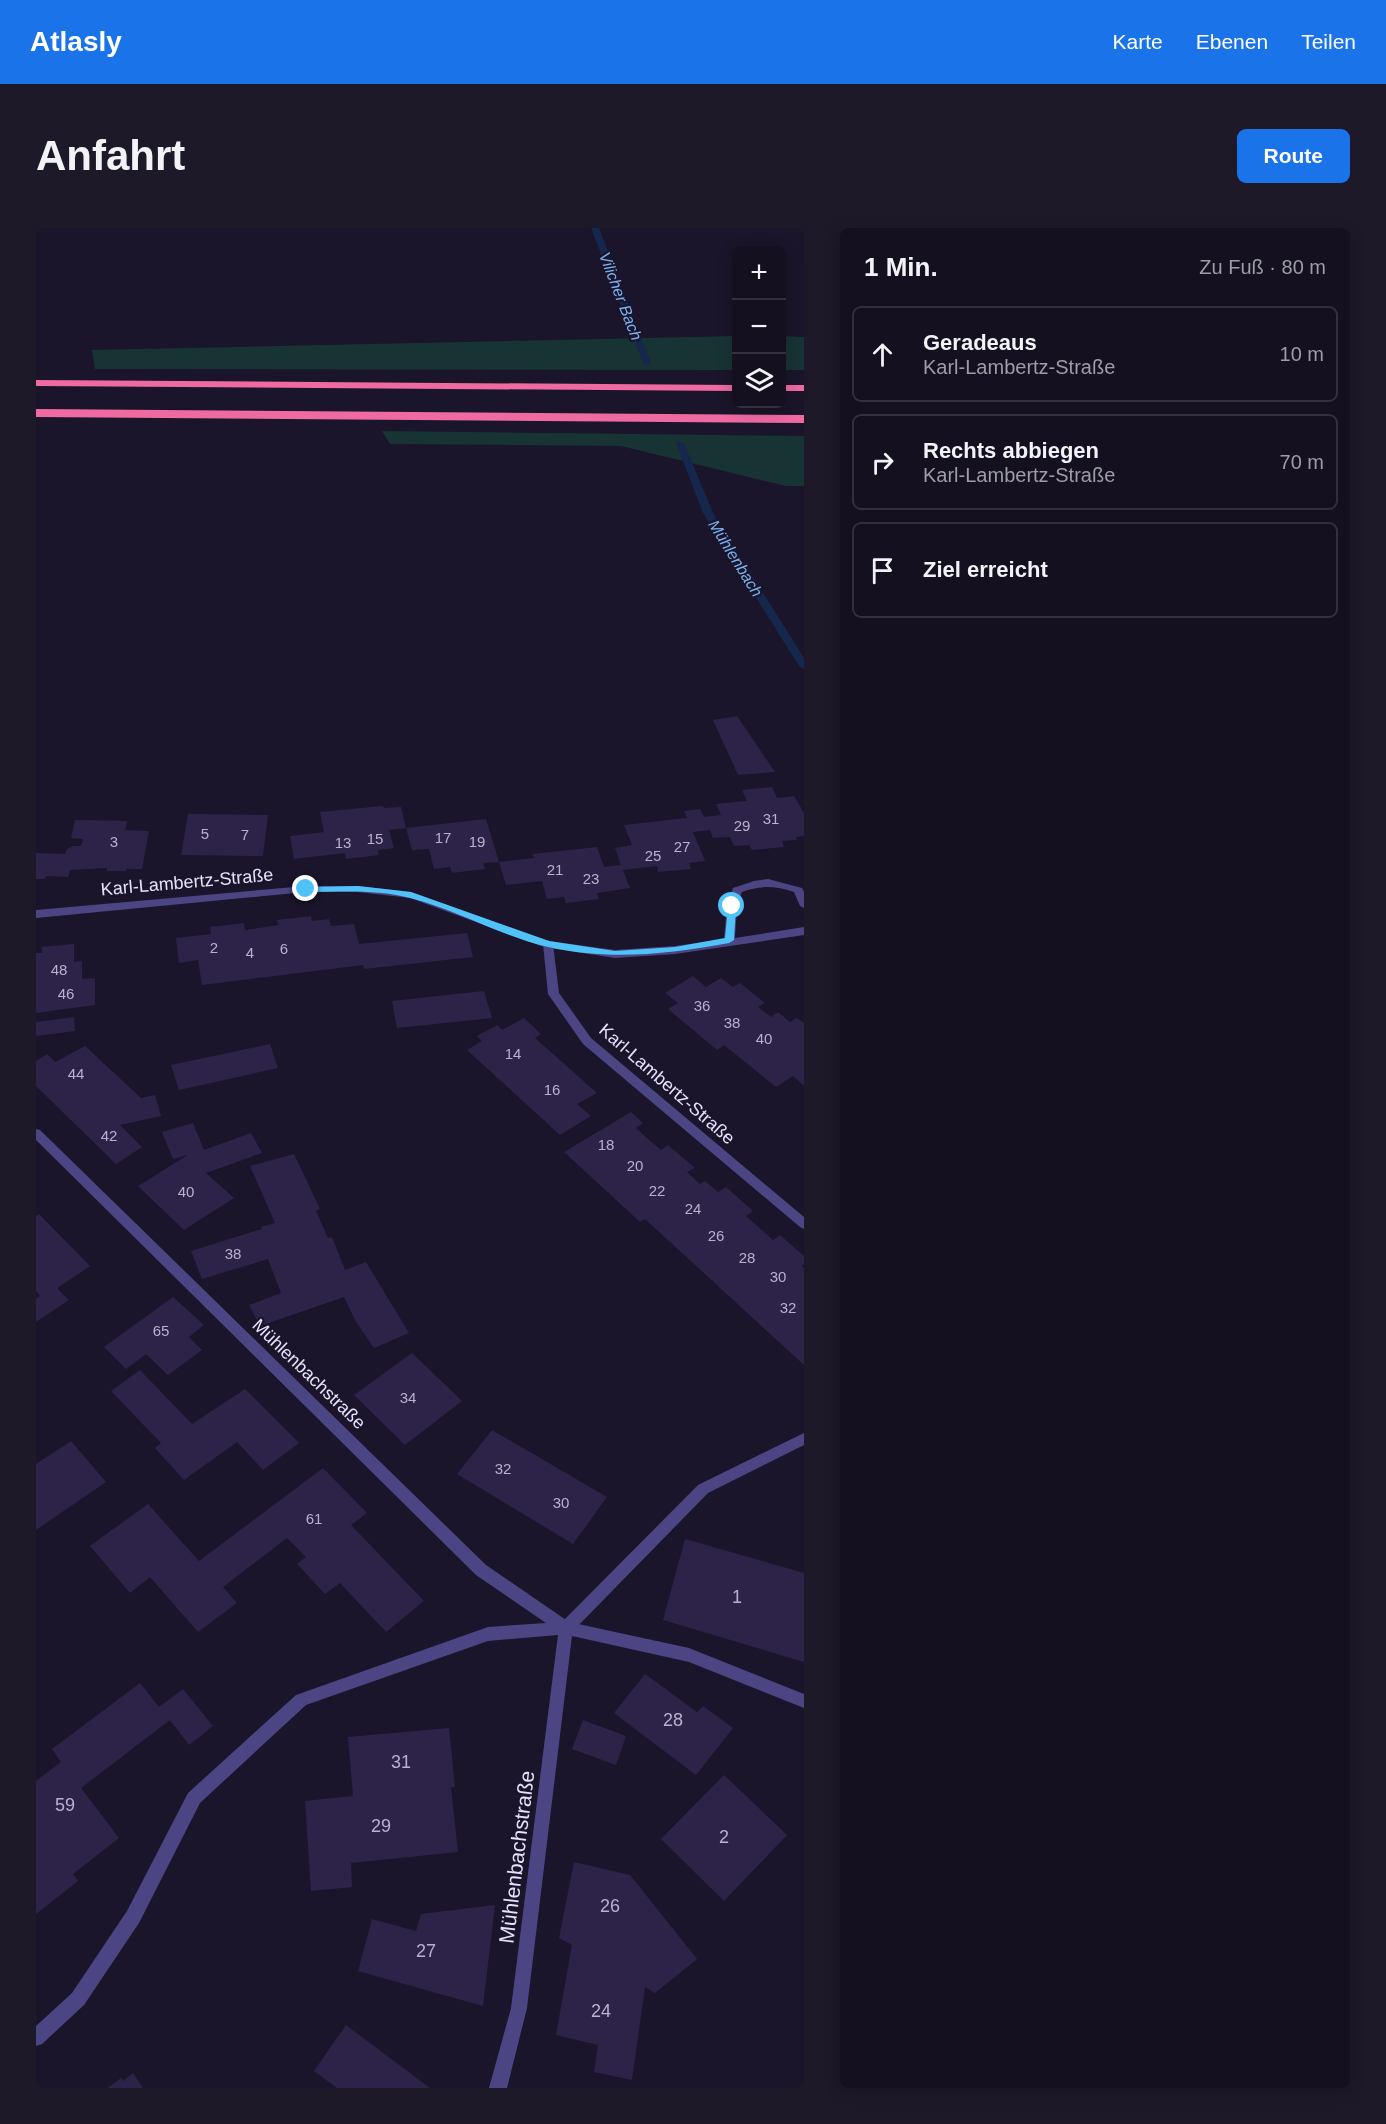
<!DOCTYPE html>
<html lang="de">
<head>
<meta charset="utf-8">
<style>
	body { margin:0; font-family:Helvetica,sans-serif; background:#1d1929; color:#f1f3f6 }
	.controls { position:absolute; right:18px; top:18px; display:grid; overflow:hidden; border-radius:9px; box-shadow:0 3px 15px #0003 }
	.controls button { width:54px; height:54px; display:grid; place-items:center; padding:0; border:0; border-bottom:2px solid #33303e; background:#141020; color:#f1f3f6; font:30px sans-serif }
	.stop { position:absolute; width:18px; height:18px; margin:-14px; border:4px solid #4fc3f7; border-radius:50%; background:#fff }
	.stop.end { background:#4fc3f7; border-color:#fff; box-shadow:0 2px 6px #0008 }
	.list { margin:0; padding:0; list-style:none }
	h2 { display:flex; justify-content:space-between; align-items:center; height:78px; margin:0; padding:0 24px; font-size:26px }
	h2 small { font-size:20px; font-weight:400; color:#9d9da5 }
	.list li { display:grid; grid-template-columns:39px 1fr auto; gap:18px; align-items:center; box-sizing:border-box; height:96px; margin:0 12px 12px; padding:0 12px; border:2px solid #33303e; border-radius:9px }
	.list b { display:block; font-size:22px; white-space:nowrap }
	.list p { margin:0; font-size:20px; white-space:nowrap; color:#9d9da5 }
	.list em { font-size:20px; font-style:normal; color:#9d9da5 }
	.icon { flex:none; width:33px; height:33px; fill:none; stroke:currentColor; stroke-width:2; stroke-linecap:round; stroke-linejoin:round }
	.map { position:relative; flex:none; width:768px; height:1860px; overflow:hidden; border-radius:9px }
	header { display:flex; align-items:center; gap:36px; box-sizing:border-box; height:84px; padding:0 30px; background:#1a73e8; color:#fff }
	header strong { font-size:28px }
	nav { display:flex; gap:33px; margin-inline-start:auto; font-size:21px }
	.intro { display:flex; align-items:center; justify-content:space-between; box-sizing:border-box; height:144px; padding:0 36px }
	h1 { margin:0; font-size:42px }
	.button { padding:15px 27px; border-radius:9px; background:#1a73e8; color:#fff; font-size:21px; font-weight:700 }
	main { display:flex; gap:36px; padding:0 36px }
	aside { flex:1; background:#141020; border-radius:9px; box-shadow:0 3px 15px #0003 }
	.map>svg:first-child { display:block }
</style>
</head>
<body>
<header>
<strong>Atlasly</strong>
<nav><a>Karte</a><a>Ebenen</a><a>Teilen</a></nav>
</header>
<div class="intro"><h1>Anfahrt</h1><a class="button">Route</a></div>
<main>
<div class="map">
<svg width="768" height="1860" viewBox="0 0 768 1860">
	<rect width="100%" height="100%" fill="#1a152a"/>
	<g fill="#183334">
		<polygon points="700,108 700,142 59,141 56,122"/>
		<polygon points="746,108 768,109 768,142 746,142"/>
		<polygon points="346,203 768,208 768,258 750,258 585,218 354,216"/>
	</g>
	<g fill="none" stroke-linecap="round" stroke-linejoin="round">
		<g fill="#16274d" fill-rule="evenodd">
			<polygon points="555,0 563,0 615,135 614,137 607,135"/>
			<polygon points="641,213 648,215 677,285 768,430 768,441 763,438 667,285 640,215"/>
		</g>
	</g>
	<g fill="#2d2349">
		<polygon points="701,488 739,544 702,547 677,492"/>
		<polygon points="736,559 741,570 758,568 768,585 768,608 760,609 761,612 746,613 748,619 716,622 713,617 698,618 694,609 677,610 674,602 657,604 669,633 653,635 655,641 622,644 621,638 587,642 594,660 561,665 563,671 530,675 528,669 511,671 506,653 470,657 463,634 498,630 497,626 561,619 568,639 585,637 579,620 596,617 588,597 651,590 648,583 664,581 668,589 685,587 680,576 711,573 706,562"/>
		<polygon points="347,578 348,580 365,579 370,600 353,602 358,620 342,622 343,627 310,631 309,625 258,631 254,608 288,604 284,584"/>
		<polygon points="152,586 232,587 227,628 145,627"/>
		<polygon points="450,591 463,634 447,635 449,641 416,645 414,639 398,641 393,621 376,622 370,600"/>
		<polygon points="39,592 91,593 89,602 113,603 106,641 90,641 90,643 71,643 71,640 34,642 32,649 10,648 9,651 0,651 0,625 29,626 31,621 37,618 45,618 47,611 35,610"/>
		<polygon points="275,688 276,693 293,691 295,698 318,696 323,716 431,705 437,729 328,741 327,737 166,757 162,732 143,735 140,710 175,706 174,699 208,695 209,702 242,697 241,692"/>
		<polygon points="38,716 38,734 46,733 46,751 59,750 59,777 0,785 0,725 6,725 6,719"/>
		<polygon points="657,748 670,759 685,750 697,759 704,755 729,775 722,779 735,789 742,784 754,794 761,790 768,795 768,858 757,848 740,859 688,817 681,822 632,781 642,775 629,765"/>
		<polygon points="448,763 456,790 361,800 356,773"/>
		<polygon points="38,789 39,803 0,808 0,794"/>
		<polygon points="488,790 505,806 499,810 561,865 541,876 555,888 524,907 431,822 446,813 441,808 461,797 466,802"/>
		<polygon points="234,816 242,840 143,862 135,837"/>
		<polygon points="49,818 105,870 119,867 125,888 84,897 106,919 80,936 0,858 0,833 11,826 19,834"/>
		<polygon points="595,884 607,895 600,900 612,911 625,922 632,917 659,940 651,944 664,956 669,953 682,964 690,959 717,983 710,988 737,1012 744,1007 768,1028 768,1036 766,1038 768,1040 768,1137 609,991 604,994 528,924"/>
		<polygon points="157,895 168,922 215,905 226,925 170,945 198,970 148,1002 102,958 152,927 137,931 126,904"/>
		<polygon points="258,926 284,981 280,983 292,1010 296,1009 309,1042 330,1034 373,1105 338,1120 320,1094 308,1069 224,1098 213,1077 245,1065 232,1031 166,1051 155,1023 226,1001 225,999 239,995 214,938"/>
		<polygon points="3,986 54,1038 21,1060 33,1072 0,1094 0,1071 4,1068 0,1063 0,988"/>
		<polygon points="137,1069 168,1097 153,1109 166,1122 132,1147 110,1126 90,1141 68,1119"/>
		<polygon points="376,1125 426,1173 369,1217 318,1167"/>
		<polygon points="104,1142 156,1196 209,1161 263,1215 227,1242 201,1214 148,1252 119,1220 125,1215 75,1163"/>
		<polygon points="456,1202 571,1269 537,1316 421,1246"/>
		<polygon points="35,1213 70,1254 0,1302 0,1236"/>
		<polygon points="287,1240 331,1285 315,1297 388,1373 350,1404 304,1355 289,1366 261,1336 270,1329 251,1310 187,1359 201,1375 162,1404 114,1349 94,1365 54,1318 112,1276 163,1333"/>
		<polygon points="649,1311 768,1345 768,1434 627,1392"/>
		<polygon points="609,1446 661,1484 667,1478 697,1500 660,1547 578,1485"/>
		<polygon points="104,1455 123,1479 147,1461 177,1498 153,1517 134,1492 45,1560 83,1610 37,1646 42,1653 0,1686 0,1553 25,1534 16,1521"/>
		<polygon points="547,1492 590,1508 580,1537 536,1521"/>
		<polygon points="413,1500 419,1559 415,1559 422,1624 315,1635 316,1659 275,1663 269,1573 317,1568 312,1509"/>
		<polygon points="688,1547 751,1607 688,1673 625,1611"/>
		<polygon points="538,1634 594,1647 661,1731 619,1765 609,1759 596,1852 558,1844 562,1817 520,1807 536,1717 523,1710"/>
		<polygon points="459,1677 447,1778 322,1743 336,1691 380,1703 385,1686"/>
		<polygon points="310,1797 394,1860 301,1860 278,1843"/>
		<polygon points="97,1845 107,1860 72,1860 85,1850 87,1853"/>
	</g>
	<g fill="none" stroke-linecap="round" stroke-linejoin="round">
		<g fill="#4c4584" fill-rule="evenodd">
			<polygon points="512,712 517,716 523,765 555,810 768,989 768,1001 764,999 547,816 512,766 507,716"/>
			<polygon points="768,1205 768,1217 672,1265 535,1405 530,1407 525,1405 523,1400 525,1395 662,1257"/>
		</g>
		<g fill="#4c4584" fill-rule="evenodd">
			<path d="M 732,651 L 766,660 L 768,664 L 768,680 L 764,678 L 758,664 C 739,658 724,657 706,664 L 701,678 L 699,710 L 768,699 L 768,707 L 639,726 L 579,730 L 508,719 L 374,670 L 322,664 L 270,664 L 0,690 L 0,682 L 270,658 L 322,658 L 375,664 L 513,713 L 579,722 L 639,718 L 688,711 L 691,678 L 697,660 L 718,653 Z"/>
			<polygon points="0,901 4,902 450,1337 533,1394 653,1420 768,1466 768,1480 653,1434 536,1408 491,1780 471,1860 453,1860 475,1780 522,1407 452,1413 270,1477 164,1575 103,1695 48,1777 6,1816 0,1818 0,1798 36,1765 91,1683 152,1565 260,1467 452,1399 510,1395 440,1347 0,912"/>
		</g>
		<g fill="#ee6aa0" fill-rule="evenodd">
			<polygon points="0,152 700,157 700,163 0,158"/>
			<rect x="746" y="157" width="22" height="6"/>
			<polygon points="0,181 768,187 768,195 0,189"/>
		</g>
	</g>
	<path fill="#4fc3f7" d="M 322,658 L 375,664 L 513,713 L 579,723 L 639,719 L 689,710 L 692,678 L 696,676 L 700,678 L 698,712 L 693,715 C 630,726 576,733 512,719 C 465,708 421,682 374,670 C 341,661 304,664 270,664 L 265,661 L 270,659 Z"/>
	<g text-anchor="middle" stroke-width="4.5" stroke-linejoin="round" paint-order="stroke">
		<g font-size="15" fill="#b8b2cf">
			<text x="735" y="596">31</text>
			<text x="706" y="603">29</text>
			<text x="169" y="611">5</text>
			<text x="209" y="612">7</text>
			<text x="407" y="615">17</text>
			<text x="339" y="616">15</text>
			<text x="78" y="619">3</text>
			<text x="441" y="619">19</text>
			<text x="307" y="620">13</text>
			<text x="646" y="624">27</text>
			<text x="617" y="633">25</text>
			<text x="519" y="647">21</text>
			<text x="555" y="656">23</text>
			<text x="178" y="725">2</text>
			<text x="248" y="726">6</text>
			<text x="214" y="730">4</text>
			<text x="23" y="747">48</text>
			<text x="30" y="771">46</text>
			<text x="666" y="783">36</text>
			<text x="696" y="800">38</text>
			<text x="728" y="816">40</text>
			<text x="477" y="831">14</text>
			<text x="40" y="851">44</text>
			<text x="516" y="867">16</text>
			<text x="73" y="913">42</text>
			<text x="570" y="922">18</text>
			<text x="599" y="943">20</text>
			<text x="621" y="968">22</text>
			<text x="150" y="969">40</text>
			<text x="657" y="986">24</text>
			<text x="680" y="1013">26</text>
			<text x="197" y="1031">38</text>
			<text x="711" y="1035">28</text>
			<text x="742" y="1054">30</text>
			<text x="752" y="1085">32</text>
			<text x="125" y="1108">65</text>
			<text x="372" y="1175">34</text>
			<text x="467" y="1246">32</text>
			<text x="525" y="1280">30</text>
			<text x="278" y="1296">61</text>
		</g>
		<g font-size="16" font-style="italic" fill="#7bb2f0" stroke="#1a152a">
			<text transform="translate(585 68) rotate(69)" y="6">Vilicher Bach</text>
			<text transform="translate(700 330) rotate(58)" y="6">Mühlenbach</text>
		</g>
		<g font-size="18" fill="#e6e1fc" stroke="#1a152a">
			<text transform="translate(151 654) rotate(-5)" y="6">Karl-Lambertz-Straße</text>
			<text transform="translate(631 856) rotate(41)" y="6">Karl-Lambertz-Straße</text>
			<text transform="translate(273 1146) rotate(44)" y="6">Mühlenbachstraße</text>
		</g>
		<g font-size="18" fill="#b8b2cf">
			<text x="701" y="1375">1</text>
			<text x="637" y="1498">28</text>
			<text x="365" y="1540">31</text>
			<text x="29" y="1583">59</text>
			<text x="345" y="1604">29</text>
			<text x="688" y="1615">2</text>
			<text x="574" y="1684">26</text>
			<text x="390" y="1729">27</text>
			<text x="565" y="1789">24</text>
		</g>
		<g font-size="21" fill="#e6e1fc" stroke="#1a152a">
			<text transform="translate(481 1629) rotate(-83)" y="7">Mühlenbachstraße</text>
		</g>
	</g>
</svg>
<div class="controls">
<button>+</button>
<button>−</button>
<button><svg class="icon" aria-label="layers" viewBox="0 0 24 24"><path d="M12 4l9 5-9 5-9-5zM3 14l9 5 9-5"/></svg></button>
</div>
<div class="stop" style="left:696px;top:678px"></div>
<div class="stop end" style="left:270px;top:661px"></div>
</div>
<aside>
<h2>1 Min.<small>Zu Fuß · 80 m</small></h2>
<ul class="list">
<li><svg class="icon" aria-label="ahead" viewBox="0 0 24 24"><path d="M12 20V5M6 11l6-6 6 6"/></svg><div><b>Geradeaus</b><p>Karl-Lambertz-Straße</p></div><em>10 m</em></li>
<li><svg class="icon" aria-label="right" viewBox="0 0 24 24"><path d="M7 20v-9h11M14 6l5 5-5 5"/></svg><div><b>Rechts abbiegen</b><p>Karl-Lambertz-Straße</p></div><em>70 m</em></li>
<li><svg class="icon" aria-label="arrive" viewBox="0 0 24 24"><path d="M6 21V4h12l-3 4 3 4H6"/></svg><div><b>Ziel erreicht</b></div></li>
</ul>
</aside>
</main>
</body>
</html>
